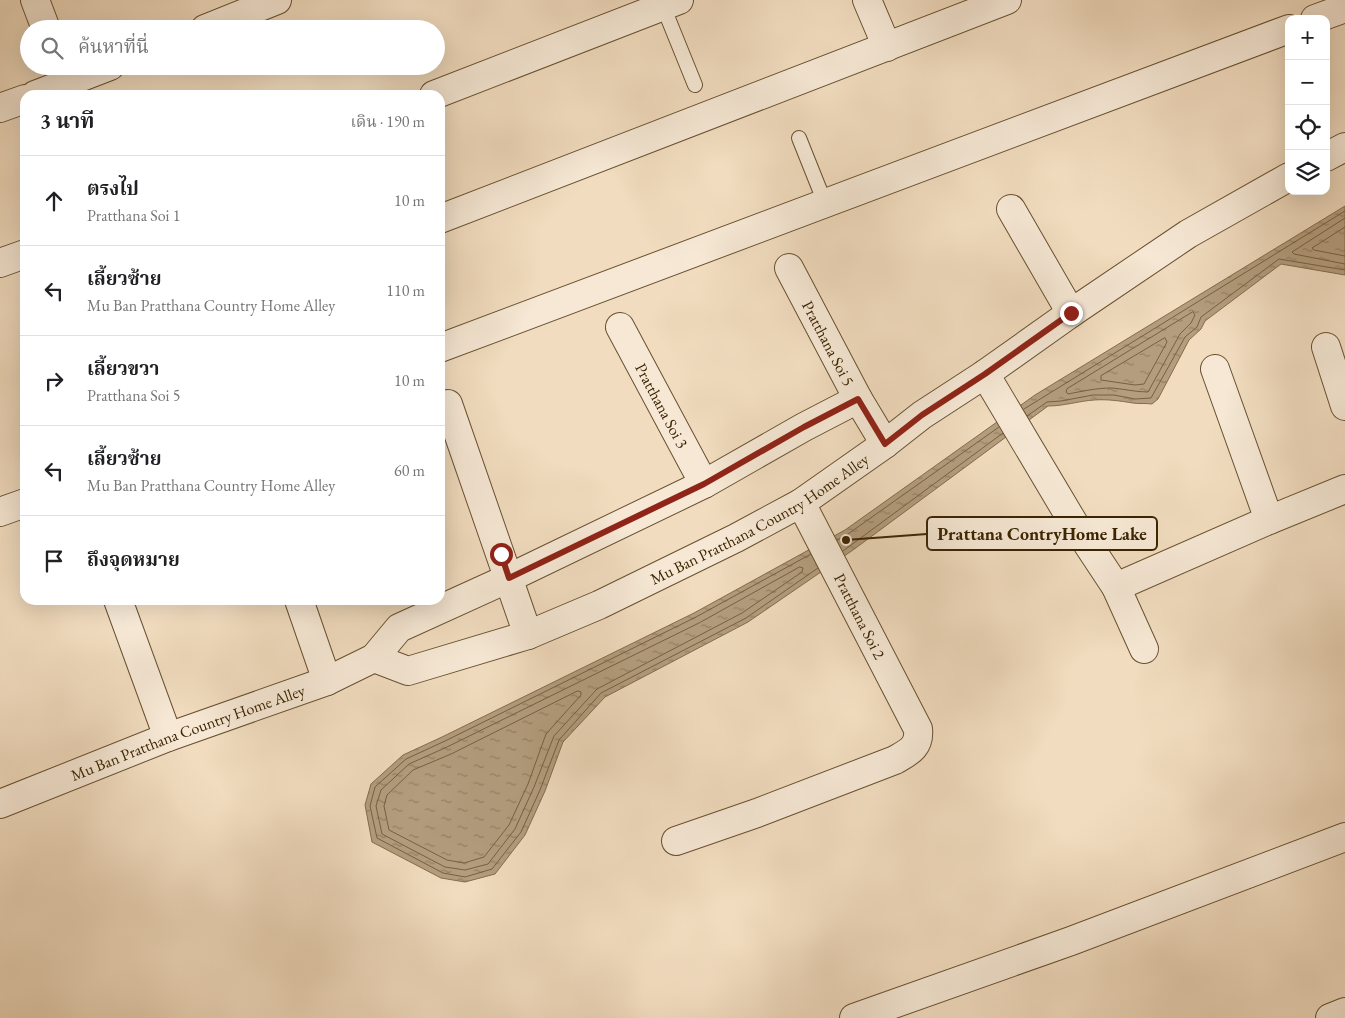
<!DOCTYPE html>
<html lang="th">
<head>
<meta charset="utf-8">
<style>
	body { margin:0; font-family:"EB Garamond","Noto Serif Thai",serif; background:#f2f2f2; color:#202124 }
	.controls { position:absolute; right:15px; top:15px; display:grid; overflow:hidden; border-radius:10px; box-shadow:0 5px 20px #0002 }
	.controls button { width:45px; height:45px; display:grid; place-items:center; padding:0; border:0; border-bottom:1px solid #e0e0e0; background:#fff; color:#202124; font:25px sans-serif }
	.stop { position:absolute; width:15px; height:15px; margin:-11px; border:4px solid #8f2418; border-radius:50%; background:#fff }
	.stop.end { background:#8f2418; border-color:#fff; box-shadow:0 1px 5px #0008 }
	.list { margin:0; padding:0; list-style:none }
	h2 { display:flex; justify-content:space-between; align-items:center; height:65px; margin:0; padding:0 20px; font-size:21px }
	h2 small { font-size:16px; font-weight:400; color:#757577 }
	.list li { display:grid; grid-template-columns:32px 1fr auto; gap:15px; align-items:center; box-sizing:border-box; height:90px; padding:0 20px; border-top:1px solid #e0e0e0 }
	.list b { display:block; font-size:19px; white-space:nowrap }
	.list p { margin:0; font-size:16px; white-space:nowrap; color:#757577 }
	.list em { font-size:16px; font-style:normal; color:#757577 }
	.icon { flex:none; width:28px; height:28px; fill:none; stroke:currentColor; stroke-width:2; stroke-linecap:round; stroke-linejoin:round }
	.map { position:relative; flex:none; width:1345px; height:1018px; overflow:hidden }
	.search { position:absolute; background:#fff; box-shadow:0 5px 20px #0002; left:20px; top:20px; width:425px; height:55px; display:flex; align-items:center; gap:12px; box-sizing:border-box; padding:0 18px; border-radius:28px; color:#757577; font-size:19px }
	.panel { position:absolute; background:#fff; box-shadow:0 5px 20px #0002; left:20px; top:90px; width:425px; height:515px; border-radius:15px }
	.map>svg:first-child { display:block }
</style>
</head>
<body>
<div class="map">
<svg width="1345" height="1018" viewBox="0 0 1345 1018">
	<defs>
		<pattern id="water-ripples" width="26" height="14" patternUnits="userSpaceOnUse" patternTransform="scale(1.25)"><rect width="26" height="14" fill="#b39d7e"/><path d="M2 4q2-2 4 0t4 0M15 11q2-2 4 0t4 0" fill="none" stroke="#938065"/></pattern>
	</defs>
	<rect width="100%" height="100%" fill="#f1dcbf"/>
	<filter id="stains"><feTurbulence type="fractalNoise" baseFrequency=".004" numOctaves="4"/><feColorMatrix values="0 0 0 0 .2 0 0 0 0 .09 0 0 0 0 .02 0 0 0 .5 -.17"/></filter>
	<radialGradient id="worn" r=".72"><stop offset=".6" stop-color="#630" stop-opacity="0"/><stop offset="1" stop-color="#630" stop-opacity=".3"/></radialGradient>
	<path fill="url(#water-ripples)" stroke="#836c4c" d="M 1345,206 L 1345,275 L 1281,264 L 1205,321 L 1201,329 L 1189,340 L 1158,399 L 1152,404 C 1145,403 1139,404 1133,403 C 1120,401 1108,399 1094,400 C 1079,401 1064,406 1048,406 L 853,550 L 748,622 L 605,697 L 563,742 L 545,791 L 525,835 L 495,874 L 465,882 L 441,878 L 372,842 L 365,805 L 371,784 L 403,755 L 442,737 L 694,613 L 845,530 L 1035,395 Z"/>
	<g fill="none" stroke-linecap="round" stroke-linejoin="round">
		<g stroke="#766040" stroke-width="1">
			<polyline points="1345,218 1292,252 1294,254 1345,264"/>
			<polyline points="1345,227 1312,248 1314,250 1345,256"/>
			<path d="M 1193,312 L 1195,315 L 1191,323 L 1180,334 L 1148,392 C 1136,392 1124,389 1112,388 C 1097,388 1083,391 1068,394 L 1066,392 L 1067,389 Z"/>
			<polygon points="1165,338 1167,342 1144,384 1135,385 1101,380 1101,376"/>
			<polyline points="1024,409 1345,211"/>
			<polyline points="1027,416 1047,402 1061,401 1093,395 1114,395 1135,399 1151,398 1185,337 1197,327 1201,317 1279,259 1345,270"/>
			<polyline points="837,540 848,534 999,427"/>
			<polyline points="843,551 1003,433"/>
			<polyline points="811,554 696,617 445,741 406,759 375,787 370,806 377,838 443,873 465,877 492,869 521,832 540,790 559,740 601,693 746,618 818,568"/>
			<polygon points="800,567 803,568 802,572 742,613 597,689 554,736 534,787 515,829 488,864 465,870 445,867 382,834 376,806 381,790 409,764 447,747 699,623"/>
			<polygon points="578,691 581,692 581,695 546,734 528,784 509,825 484,857 464,863 447,860 389,830 384,806 387,795 413,770 451,754"/>
		</g>
		<defs>
			<g id="service">
				<polyline points="663,6 695,85"/>
				<polyline points="799,138 825,203"/>
			</g>
			<g id="minor">
				<polyline points="35,0 46,29"/>
				<polyline points="867,0 887,47"/>
				<polyline points="1315,19 1345,8"/>
				<polyline points="205,29 277,0"/>
				<polyline points="35,95 110,66"/>
				<polyline points="434,95 679,0"/>
				<polyline points="0,108 25,99"/>
				<polyline points="1326,157 1345,147"/>
				<polyline points="1011,209 1071,313"/>
				<polyline points="440,219 1007,0"/>
				<polyline points="0,263 25,254"/>
				<path id="s1" d="M 789,268 L 858,399 L 885,444"/>
				<path id="s2" d="M 620,327 L 704,484"/>
				<polyline points="1326,347 1345,406"/>
				<polyline points="440,348 1289,29"/>
				<polyline points="1215,369 1269,520"/>
				<polyline points="985,374 1073,522 1116,587 1269,520 1345,489"/>
				<polyline points="448,404 528,635"/>
				<polyline points="0,512 25,503"/>
				<polyline points="1116,587 1144,649"/>
				<polyline points="118,600 168,737"/>
				<polyline points="299,600 327,681"/>
				<path id="s3" d="M 374,658 L 408,671 L 528,635 L 599,605 L 736,538 L 801,503 L 885,444 L 922,415 L 985,374 L 1071,313 L 1188,234 L 1289,177"/>
				<path id="s4" d="M 0,804 L 168,737 L 327,681 L 374,658 L 399,628 L 509,578 L 704,484 L 804,427 L 858,399"/>
				<path d="M 676,841 L 757,813 L 895,760 C 909,752 920,747 918,729 L 801,503"/>
				<polyline points="854,1018 1071,941 1345,837"/>
				<polyline points="1330,1018 1345,1012"/>
			</g>
		</defs>
		<use href="#service" stroke="#685130" stroke-width="16"/>
		<use href="#minor" stroke="#685130" stroke-width="30"/>
		<use href="#service" stroke="#f6e8d5" stroke-width="14"/>
		<use href="#minor" stroke="#f6e8d5" stroke-width="28"/>
	</g>
	<g fill="none" stroke-linecap="round" stroke-linejoin="round">
		<polyline stroke="#8f2418" stroke-width="6" points="501,554 509,578 704,484 804,427 858,399 885,444 922,415 985,374 1071,313"/>
	</g>
	<g text-anchor="middle" stroke-width="5" stroke-linejoin="round" paint-order="stroke">
		<g font-size="16" fill="#3a2301" stroke="#f6e8d5">
			<text dy="6" stroke="none"><textPath href="#s1" startOffset="85">Pratthana Soi 5</textPath></text>
			<text dy="6" stroke="none"><textPath href="#s2" startOffset="89">Pratthana Soi 3</textPath></text>
			<text dy="6" stroke="none"><textPath href="#s3" startOffset="421">Mu Ban Pratthana Country Home Alley</textPath></text>
			<text transform="translate(860 616) rotate(63)" y="6">Pratthana Soi 2</text>
			<text dy="6" stroke="none"><textPath href="#s4" startOffset="201">Mu Ban Pratthana Country Home Alley</textPath></text>
		</g>
	</g>
	<path fill="none" stroke="#3a2301" stroke-width="2" d="M846 540L927 534"/>
	<circle fill="#3a2301" stroke="#f6e8d5" stroke-width="2" cx="846" cy="540" r="5"/>
	<rect fill="#f6e8d5" stroke="#3a2301" stroke-width="2" x="927" y="517" width="230" height="33" rx="5"/>
	<g font-size="18" text-anchor="middle" font-weight="bold" fill="#3a2301">
		<text x="1042" y="540">Prattana ContryHome Lake</text>
	</g>
	<rect width="100%" height="100%" filter="url(#stains)"/>
	<rect width="100%" height="100%" fill="url(#worn)"/>
</svg>
<div class="controls">
<button>+</button>
<button>−</button>
<button><svg class="icon" aria-label="locate" viewBox="0 0 24 24"><circle cx="12" cy="12" r="6"/><path d="M12 2v4M12 18v4M2 12h4M18 12h4"/></svg></button>
<button><svg class="icon" aria-label="layers" viewBox="0 0 24 24"><path d="M12 4l9 5-9 5-9-5zM3 14l9 5 9-5"/></svg></button>
</div>
<div class="stop" style="left:501px;top:554px"></div>
<div class="stop end" style="left:1071px;top:313px"></div>
<div class="search"><svg class="icon" aria-label="search" viewBox="0 0 24 24"><circle cx="10" cy="10" r="6"/><path d="M15 15l6 6"/></svg>ค้นหาที่นี่</div>
<section class="panel">
<h2>3 นาที<small>เดิน · 190 m</small></h2>
<ul class="list">
<li><svg class="icon" aria-label="ahead" viewBox="0 0 24 24"><path d="M12 20V5M6 11l6-6 6 6"/></svg><div><b>ตรงไป</b><p>Pratthana Soi 1</p></div><em>10 m</em></li>
<li><svg class="icon" aria-label="left" viewBox="0 0 24 24"><path d="M17 20v-9H6M10 6l-5 5 5 5"/></svg><div><b>เลี้ยวซ้าย</b><p>Mu Ban Pratthana Country Home Alley</p></div><em>110 m</em></li>
<li><svg class="icon" aria-label="right" viewBox="0 0 24 24"><path d="M7 20v-9h11M14 6l5 5-5 5"/></svg><div><b>เลี้ยวขวา</b><p>Pratthana Soi 5</p></div><em>10 m</em></li>
<li><svg class="icon" aria-label="left" viewBox="0 0 24 24"><path d="M17 20v-9H6M10 6l-5 5 5 5"/></svg><div><b>เลี้ยวซ้าย</b><p>Mu Ban Pratthana Country Home Alley</p></div><em>60 m</em></li>
<li><svg class="icon" aria-label="arrive" viewBox="0 0 24 24"><path d="M6 21V4h12l-3 4 3 4H6"/></svg><div><b>ถึงจุดหมาย</b></div></li>
</ul>
</section>
</div>
</body>
</html>
